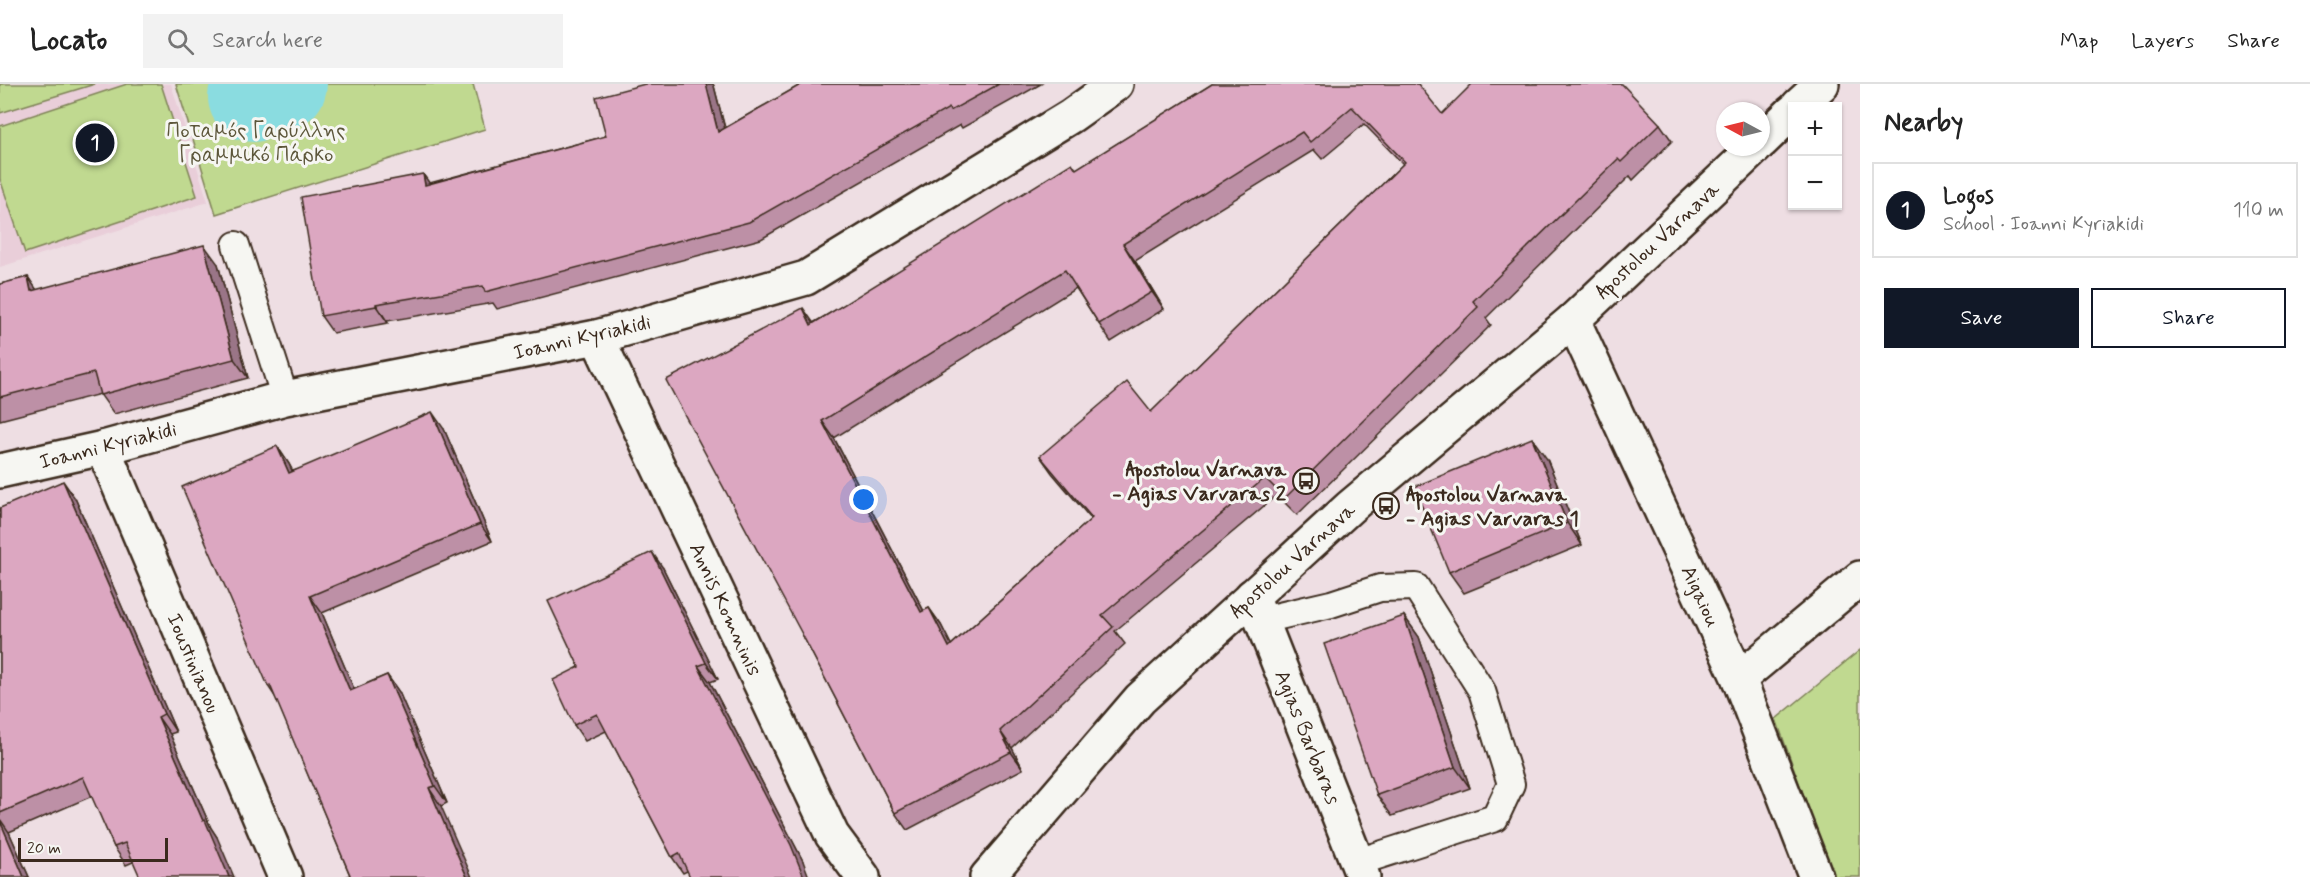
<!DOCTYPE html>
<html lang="en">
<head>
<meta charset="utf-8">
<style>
	body { margin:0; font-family:Mynerve,sans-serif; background:#f2f2f2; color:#222 }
	.controls { position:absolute; right:18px; top:18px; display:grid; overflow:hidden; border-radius:0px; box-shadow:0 2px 4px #0004 }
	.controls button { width:54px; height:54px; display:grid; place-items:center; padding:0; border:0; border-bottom:2px solid #e0e0e0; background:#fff; color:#222; font:30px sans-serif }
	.compass { position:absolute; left:1716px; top:18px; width:54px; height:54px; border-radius:50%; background:#fff; box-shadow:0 2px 4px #0004; rotate:277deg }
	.scale { position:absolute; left:18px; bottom:15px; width:150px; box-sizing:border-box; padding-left:6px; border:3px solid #3b2a1e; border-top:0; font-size:16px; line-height:21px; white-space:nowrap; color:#3b2a1e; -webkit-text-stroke:4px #f6f6f2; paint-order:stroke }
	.you { position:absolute; left:864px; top:416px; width:21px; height:21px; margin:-15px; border:4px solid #fff; border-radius:50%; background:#1a73e8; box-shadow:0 0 0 9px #1a73e833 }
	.badge { display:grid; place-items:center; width:39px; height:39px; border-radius:50%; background:#111827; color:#fff; font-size:20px; font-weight:700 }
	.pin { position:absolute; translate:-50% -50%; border:3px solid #fff; box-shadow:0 2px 6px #0006 }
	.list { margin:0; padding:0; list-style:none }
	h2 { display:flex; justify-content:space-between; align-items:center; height:78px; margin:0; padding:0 24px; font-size:26px }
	h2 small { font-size:20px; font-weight:400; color:#767676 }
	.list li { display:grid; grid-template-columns:39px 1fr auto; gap:18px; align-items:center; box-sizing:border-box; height:96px; margin:0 12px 12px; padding:0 12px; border:2px solid #e0e0e0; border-radius:0px }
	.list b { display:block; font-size:22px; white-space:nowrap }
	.list p { margin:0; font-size:20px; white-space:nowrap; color:#767676 }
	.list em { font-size:20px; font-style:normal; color:#767676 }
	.actions { display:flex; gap:12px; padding:18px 24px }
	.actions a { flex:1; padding:14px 0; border:2px solid #111827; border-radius:0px; text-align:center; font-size:21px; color:#111827 }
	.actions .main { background:#111827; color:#fff }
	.icon { flex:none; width:33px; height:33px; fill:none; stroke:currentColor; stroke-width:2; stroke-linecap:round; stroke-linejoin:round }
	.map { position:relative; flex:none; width:1860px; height:793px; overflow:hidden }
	header { display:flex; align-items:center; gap:36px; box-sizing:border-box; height:84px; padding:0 30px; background:#fff; border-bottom:2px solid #e0e0e0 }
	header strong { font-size:28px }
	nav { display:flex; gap:33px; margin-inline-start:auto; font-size:21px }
	.search { width:420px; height:54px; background:#f2f2f2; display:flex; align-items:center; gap:15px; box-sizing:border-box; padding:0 21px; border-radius:0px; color:#767676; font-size:22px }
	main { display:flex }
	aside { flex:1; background:#fff }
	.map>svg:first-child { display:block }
</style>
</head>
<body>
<header>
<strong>Locato</strong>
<div class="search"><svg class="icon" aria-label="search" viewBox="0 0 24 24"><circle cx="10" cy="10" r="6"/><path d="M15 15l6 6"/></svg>Search here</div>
<nav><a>Map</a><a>Layers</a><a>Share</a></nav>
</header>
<main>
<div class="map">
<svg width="1860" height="793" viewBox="0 0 1860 793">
	<rect width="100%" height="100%" fill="#eedee3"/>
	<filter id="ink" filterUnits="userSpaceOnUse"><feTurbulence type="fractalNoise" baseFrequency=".0167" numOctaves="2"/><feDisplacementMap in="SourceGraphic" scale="12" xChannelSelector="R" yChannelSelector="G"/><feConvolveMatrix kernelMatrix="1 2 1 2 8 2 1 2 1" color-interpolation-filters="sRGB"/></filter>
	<g filter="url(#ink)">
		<polygon fill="#e9ced9" points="0,0 171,0 208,118 0,183"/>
		<g fill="#c0d990" stroke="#7e8257" stroke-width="1.5">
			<polygon points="0,0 95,0 0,29"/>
			<polygon points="127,0 161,0 197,112 25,169 0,95 0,42"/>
			<polygon points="176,0 473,0 485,45 216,130"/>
			<polygon points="1860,566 1860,793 1833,793 1776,635"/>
		</g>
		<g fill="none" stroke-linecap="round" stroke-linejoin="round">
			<polyline stroke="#8adce0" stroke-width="90" points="253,13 282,0"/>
			<defs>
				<g id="lane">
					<polyline points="236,161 285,314"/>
					<polyline points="1262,536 1331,520 1380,504 1416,503 1482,607 1511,700 1495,734 1358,778"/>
				</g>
				<g id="street">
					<polyline points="1573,236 1739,595 1816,793"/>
					<polyline points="597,253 832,751 863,793"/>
					<polyline points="103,364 285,793"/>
					<polyline points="0,387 103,364 285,314 597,253 806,194 1071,32 1116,0"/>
					<polyline points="1252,512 1363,793"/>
					<polyline points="1739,595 1860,494"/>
				</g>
				<g id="secondary">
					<polyline points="1798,22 1822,0"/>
					<polyline points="1761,58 1792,28"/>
					<polyline points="987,793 1140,615 1350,423 1573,236 1756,63"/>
				</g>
			</defs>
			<use href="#lane" stroke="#3b2a1e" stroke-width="30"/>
			<use href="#street" stroke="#3b2a1e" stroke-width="38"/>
			<use href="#secondary" stroke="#3b2a1e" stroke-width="38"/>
			<use href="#lane" stroke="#f6f6f2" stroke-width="26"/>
			<use href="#street" stroke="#f6f6f2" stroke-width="33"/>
			<use href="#secondary" stroke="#f6f6f2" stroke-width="33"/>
		</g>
		<g fill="#bd90a6" stroke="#3b2a1e" stroke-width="1.5" fill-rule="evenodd">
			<polygon points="802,0 1041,0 962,44 960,41 761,155 497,225 493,219 387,237 388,239 333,249 321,232 430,99 606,52 714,2 725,44"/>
			<path d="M 1212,0 L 1442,30 L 1660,40 L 1672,57 L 1633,96 L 1630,92 L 1486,234 L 1491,241 L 1297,431 L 1277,411 L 1115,547 L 1125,560 L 1012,664 L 1023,685 L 907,746 L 895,729 L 802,550 L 813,239 L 1077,85 ZM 1364,40 L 1403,80 L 1151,328 L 1040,372 L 1052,389 L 1091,435 L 951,561 L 941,541 L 929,524 L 924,527 L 834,354 L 1076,204 L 1099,240 L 1111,258 L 1164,225 L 1135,177 L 1314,66 L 1322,75 Z"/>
			<polygon points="218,180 248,294 114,330 100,310 0,336 0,200 28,193 36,206"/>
			<polygon points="444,345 492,457 322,529 354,605 387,591 399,608 447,719 441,722 350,791 276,614 268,602 277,362 289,380 293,387"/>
			<polygon points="1547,375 1582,461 1464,509 1449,488"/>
			<polygon points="75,414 176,648 170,650 211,744 217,753 133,778 126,781 114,763 92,712 9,748 29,793 0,793 0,424"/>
			<polygon points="663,484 718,595 710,598 803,777 687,787 683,789 672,773 606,647 585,657 574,641 579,583"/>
			<polygon points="1404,532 1419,553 1470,704 1392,732 1377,711"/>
		</g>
		<g fill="#9a7587" stroke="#3b2a1e" stroke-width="1.5">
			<polygon points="706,0 713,0 714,2 730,65 718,48"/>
			<polygon points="423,90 435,107 425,101"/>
			<polygon points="1123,160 1135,177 1164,225 1152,208"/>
			<polygon points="204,161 218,180 248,294 234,275"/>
			<polygon points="28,193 41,212 31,207"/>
			<polygon points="376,220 387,237 388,239 376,222"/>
			<polygon points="803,224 815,241 811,241"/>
			<polygon points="432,328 444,345 492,457 480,440"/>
			<polygon points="822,337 834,354 933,545 921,528"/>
			<polygon points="1532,354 1547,375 1582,461 1567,439"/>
			<polygon points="277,362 289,380 301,407 289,389"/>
			<polygon points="63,397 75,414 176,648 164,630"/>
			<polygon points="652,468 663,484 718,595 706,579"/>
			<polygon points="310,512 322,529 362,624 350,607"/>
			<polygon points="929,524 941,541 961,580 949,563"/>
			<polygon points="1404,532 1419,553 1470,704 1455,683"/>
			<polygon points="698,582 710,598 803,777 809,793 804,793"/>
			<polygon points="387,591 399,608 447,719 435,702"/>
			<polygon points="158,633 170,650 211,744 217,753 234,793 229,793 203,737"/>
			<polygon points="1000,647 1012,664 1023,685 1011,668"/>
			<polygon points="429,704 441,722 472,793 467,793"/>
			<polygon points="0,735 9,748 29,793 24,793 0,737"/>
		</g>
		<g fill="#dca7c1" stroke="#3b2a1e" stroke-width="1.5" fill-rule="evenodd">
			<polygon points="645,0 706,0 718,48 802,0 999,0 950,27 949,24 749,138 485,208 483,202 376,220 376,222 321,232 301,113 423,90 425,101 606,52 596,13"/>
			<path d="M 1212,0 L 1418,0 L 1442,30 L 1472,0 L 1622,0 L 1660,40 L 1621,78 L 1618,75 L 1473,217 L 1478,223 L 1285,414 L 1265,394 L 1102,531 L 1113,543 L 1000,647 L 1011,668 L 895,729 L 802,550 L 666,296 L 803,224 L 811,241 L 1072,79 L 1076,85 ZM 1352,23 L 1405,78 L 1151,328 L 1127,298 L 1040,372 L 1092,434 L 949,563 L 929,524 L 921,528 L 822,337 L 1065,186 L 1099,240 L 1152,208 L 1123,160 L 1302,48 L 1310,58 Z"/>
			<polygon points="204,161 234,275 100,311 94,289 0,313 0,200 28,193 31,207"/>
			<polygon points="432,328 480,440 310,512 350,607 387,591 435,702 429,704 467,793 346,793 350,791 270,601 268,602 182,403 277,362 289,389"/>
			<polygon points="1532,354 1567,439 1449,488 1414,403"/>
			<polygon points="63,397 164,630 158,633 203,737 205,736 229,793 140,793 125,759 114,763 83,693 0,729 0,424"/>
			<polygon points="652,468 706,579 698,582 791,761 804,793 690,793 679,769 672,773 597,630 574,641 553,596 579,583 548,517"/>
			<polygon points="1404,532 1455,683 1377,711 1324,560"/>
			<polygon points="0,737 24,793 0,793"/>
		</g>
	</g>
	<defs>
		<symbol id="bus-ring" viewBox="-11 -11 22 22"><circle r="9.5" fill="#f6f6f2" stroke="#3b2a1e" stroke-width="1.5"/><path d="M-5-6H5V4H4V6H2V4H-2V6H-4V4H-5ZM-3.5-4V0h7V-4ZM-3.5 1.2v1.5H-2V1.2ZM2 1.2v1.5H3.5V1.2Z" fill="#3b2a1e"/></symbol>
	</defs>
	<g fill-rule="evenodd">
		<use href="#bus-ring" x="1291" y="382" width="30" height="30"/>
		<use href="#bus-ring" x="1371" y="407" width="30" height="30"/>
	</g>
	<g text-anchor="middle" stroke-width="6" stroke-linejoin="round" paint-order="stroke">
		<g font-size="21" fill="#5c563a" stroke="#f6f6f2">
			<text x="256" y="53">Ποταμός Γαρύλλης<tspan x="256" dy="24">Γραμμικό Πάρκο</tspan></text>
		</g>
		<g font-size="21" fill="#3b2a1e" stroke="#f6f6f2">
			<text transform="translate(1657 156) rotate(-43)" y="7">Apostolou Varnava</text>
			<text transform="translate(582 253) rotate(-13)" y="7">Ioanni Kyriakidi</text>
			<text transform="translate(108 361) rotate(-14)" y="7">Ioanni Kyriakidi</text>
			<text transform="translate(1292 476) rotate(-42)" y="7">Apostolou Varnava</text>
			<text transform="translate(1701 512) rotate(65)" y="7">Aigaiou</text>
			<text transform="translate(726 525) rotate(65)" y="7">Annis Komninis</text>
			<text transform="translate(194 579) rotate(67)" y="7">Ioustinianou</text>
			<text transform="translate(1308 653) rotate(68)" y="7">Agias Barbaras</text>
		</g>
		<g font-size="21" font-weight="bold" fill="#3b2a1e" stroke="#f6f6f2" text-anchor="end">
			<text x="1286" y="392">Apostolou Varnava<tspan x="1286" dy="24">- Agias Varvaras 2</tspan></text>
			<text x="1406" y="417" text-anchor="start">Apostolou Varnava<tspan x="1406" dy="24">- Agias Varvaras 1</tspan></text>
		</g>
	</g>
</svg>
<div class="controls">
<button>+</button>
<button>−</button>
</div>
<svg class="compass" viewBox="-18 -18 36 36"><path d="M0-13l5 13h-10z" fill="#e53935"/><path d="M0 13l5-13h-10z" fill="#767676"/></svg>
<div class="scale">20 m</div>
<div class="you"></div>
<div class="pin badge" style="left:95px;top:59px">1</div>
</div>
<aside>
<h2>Nearby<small></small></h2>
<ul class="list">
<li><span class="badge">1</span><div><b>Logos</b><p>School · Ioanni Kyriakidi</p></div><em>110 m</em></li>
</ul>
<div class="actions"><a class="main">Save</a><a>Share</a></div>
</aside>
</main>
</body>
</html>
